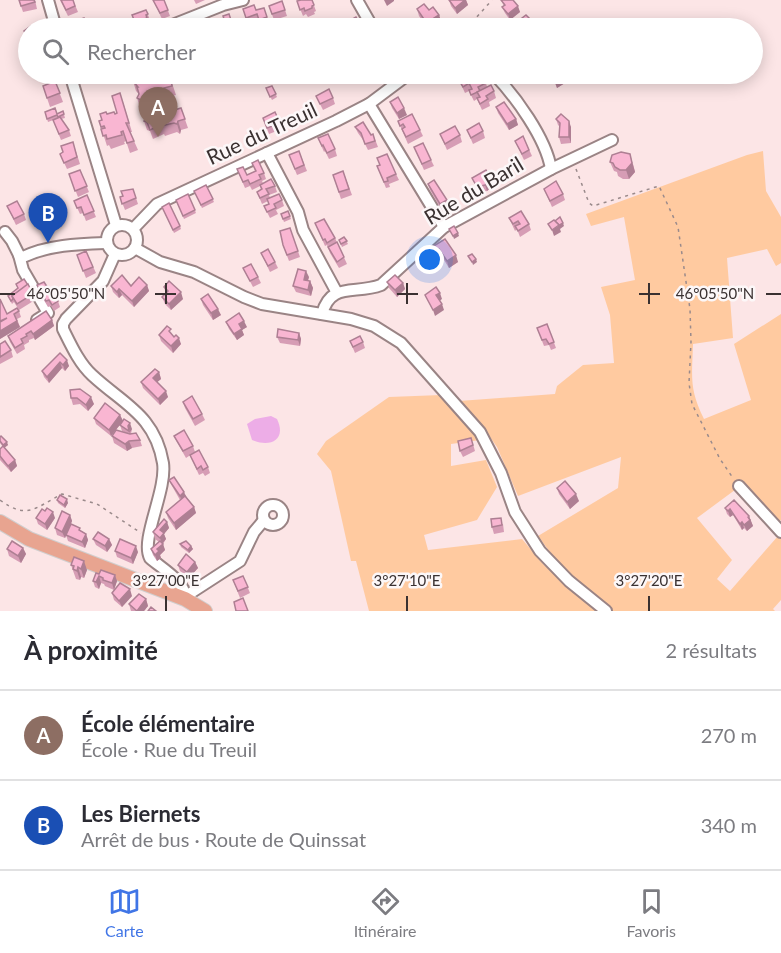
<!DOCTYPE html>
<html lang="fr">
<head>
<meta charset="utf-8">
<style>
	body { margin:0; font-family:Lato,sans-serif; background:#f2f2f3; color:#2b2b33 }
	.you { position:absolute; left:430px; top:260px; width:21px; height:21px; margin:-15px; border:4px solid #fff; border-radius:50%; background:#1a73e8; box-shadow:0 0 0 9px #1a73e833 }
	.badge { display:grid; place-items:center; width:39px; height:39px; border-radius:50%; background:#4075e6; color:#fff; font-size:20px; font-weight:700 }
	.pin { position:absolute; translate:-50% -50px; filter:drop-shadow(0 2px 3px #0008) }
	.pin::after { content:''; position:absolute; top:32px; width:21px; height:18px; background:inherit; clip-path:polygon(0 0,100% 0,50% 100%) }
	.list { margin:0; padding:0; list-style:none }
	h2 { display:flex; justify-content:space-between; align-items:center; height:78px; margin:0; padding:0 24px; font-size:26px }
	h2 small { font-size:20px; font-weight:400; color:#7c7c81 }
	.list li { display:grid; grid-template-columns:39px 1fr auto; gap:18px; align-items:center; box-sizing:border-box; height:90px; padding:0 24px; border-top:2px solid #e1e1e2 }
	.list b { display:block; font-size:22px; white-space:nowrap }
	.list p { margin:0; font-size:20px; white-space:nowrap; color:#7c7c81 }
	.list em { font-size:20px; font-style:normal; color:#7c7c81 }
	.icon { flex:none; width:33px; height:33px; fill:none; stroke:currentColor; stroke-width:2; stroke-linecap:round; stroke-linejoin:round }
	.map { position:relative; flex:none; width:781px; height:611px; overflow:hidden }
	.search { position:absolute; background:#fff; box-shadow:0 3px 15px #0003; left:18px; right:18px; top:18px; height:66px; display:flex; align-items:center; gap:15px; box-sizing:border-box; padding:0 21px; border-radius:33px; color:#7c7c81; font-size:22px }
	.sheet { height:258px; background:#fff }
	nav { display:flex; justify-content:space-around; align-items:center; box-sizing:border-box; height:84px; border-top:2px solid #e1e1e2; background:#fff; font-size:16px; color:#7c7c81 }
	nav a { display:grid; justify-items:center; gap:3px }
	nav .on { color:#4075e6 }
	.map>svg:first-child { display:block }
</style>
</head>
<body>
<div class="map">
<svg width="781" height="611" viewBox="0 0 781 611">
	<rect width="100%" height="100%" fill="#fce5e6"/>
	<path fill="#ffcaa0" d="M 763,151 L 766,191 L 781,217 L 781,263 L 776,266 L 767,249 L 727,258 L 733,338 L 693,344 C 692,377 689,389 704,419 L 751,400 L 734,344 L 781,314 L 781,520 L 778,522 L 743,484 L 697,518 L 732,560 L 717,579 L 730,591 L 778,536 L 781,538 L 781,600 L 773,609 L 775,611 L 369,611 L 356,561 L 351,561 L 331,471 L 317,454 L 326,441 L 389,397 L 441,395 L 480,440 L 451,444 L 451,466 L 486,460 L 497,487 L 477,520 L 424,535 L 428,550 L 522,539 L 544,565 L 587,603 L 597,596 L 561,567 L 538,536 L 618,488 L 621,457 L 518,496 L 497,447 L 478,420 L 459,401 L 555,394 L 557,386 L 583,365 L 614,363 L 610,315 L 601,287 L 635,280 L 624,217 L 591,226 L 586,214 L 747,155 Z"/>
	<path fill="#edade7" d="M 271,416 L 277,419 C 287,440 270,448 252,440 L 247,424 L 255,419 Z"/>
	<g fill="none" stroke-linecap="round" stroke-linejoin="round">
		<defs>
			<g id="minor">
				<polyline points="48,0 56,28"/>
				<polyline points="357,0 373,28"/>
				<polyline points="165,28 223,5 243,0"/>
				<polyline points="70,74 116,225"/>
				<polyline points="151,74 152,74"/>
				<path d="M 494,74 C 515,96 546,138 551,169"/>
				<polyline points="369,104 444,227"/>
				<polyline points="267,153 298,212 303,230 336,291"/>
				<circle cx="122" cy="240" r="15"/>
				<polyline points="133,229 157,204 336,121 369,104 409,74"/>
				<path d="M 5,232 L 12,241 L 19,255 L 23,257 C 48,245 78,244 106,243"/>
				<polyline points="135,248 160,262 194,272 244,297 262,304 351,319 374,326 401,343 480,432 501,473 515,512 540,551 569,581 606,611"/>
				<path d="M 115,254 L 103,281 L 66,319 L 63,324 L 63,329 C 71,345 79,363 92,375 C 123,404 155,415 163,463 C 167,490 140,540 150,558 C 161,568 187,582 185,599"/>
				<polyline points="19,255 23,270 48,313 37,320"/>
				<path d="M 322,314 C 331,281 355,295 381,285 L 444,227 L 551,169 L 612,140"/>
				<polyline points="739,486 781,532"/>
				<circle cx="273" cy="515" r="10"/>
				<polyline points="186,596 240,561 254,532 264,520"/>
			</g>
			<polyline id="major" points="0,522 29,539 185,599 205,611"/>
		</defs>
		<use href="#minor" stroke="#9a8485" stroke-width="14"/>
		<use href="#major" stroke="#d0cece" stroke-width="16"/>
		<g stroke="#9a8a8b" stroke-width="1.5" stroke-dasharray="3 4.5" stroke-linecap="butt">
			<polyline points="467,28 492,0"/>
			<polyline points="576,169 589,203 593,206 659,186 678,227 690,309 691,342 689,383 692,404 720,459 733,478"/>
			<path d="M 0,500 C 27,520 35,508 62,494 L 97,504 L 141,533"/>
		</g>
		<use href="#minor" stroke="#fff" stroke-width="10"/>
		<use href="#major" stroke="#e8a490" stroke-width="14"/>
	</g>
	<g fill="#d69db5">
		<polygon points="19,0 35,0 37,9 23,12"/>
		<polygon points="60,0 73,0 78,12 68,16"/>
		<polygon points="153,0 164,0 170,16 162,19"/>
		<polygon points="194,0 205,0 196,4"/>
		<polygon points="312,0 316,11 314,12 315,14 308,17 306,14 303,16 297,1"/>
		<polygon points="449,0 466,0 468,5 457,14 451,6"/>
		<polygon points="501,0 513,0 520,12 510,20 505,13 502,7 504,6"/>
		<polygon points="282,1 287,16 274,20 269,6"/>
		<polygon points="264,8 269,24 261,26 259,20 248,24 243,9 256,10"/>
		<polygon points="417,9 439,15 441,21 435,26 436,28 428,28 419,16"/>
		<polygon points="146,10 150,20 148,21 149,24 137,28 132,15"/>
		<polygon points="84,18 87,28 71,28 76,26"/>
		<polygon points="37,74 50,74 45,75 47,80 40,82"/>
		<polygon points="84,74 98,74 99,77 87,81"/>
		<polygon points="147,74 149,79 154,82 171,80 176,95 167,97 171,111 181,108 188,128 181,130 180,134 177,132 165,136 164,134 153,139 150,131 147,130 144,121 146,117 143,109 140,107 137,98 139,94 136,91 133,81"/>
		<polygon points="447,74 477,74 479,79 486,83 487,87 494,91 496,98 489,102 490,106 482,110 477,99 474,101 469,91 465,93 460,82 457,84 452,74 448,75"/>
		<polygon points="544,74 561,74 565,83 557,88 555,83 546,77"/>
		<polygon points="55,81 63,102 50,107 43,86"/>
		<polygon points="272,86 277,97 272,100 266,88"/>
		<polygon points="316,96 333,98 335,104 323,110"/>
		<polygon points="123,102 132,132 130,132 138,150 130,153 126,141 124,142 125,144 111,149 109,145 107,146 99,121 102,120 107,114 117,113"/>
		<polygon points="390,102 407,115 399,119 392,108"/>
		<polygon points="496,107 516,119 518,125 509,130 498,113"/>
		<polygon points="63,111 65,118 61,119 69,130 71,136 61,140 53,120 56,119 48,122 45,112 57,114"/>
		<polygon points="275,112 282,129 269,134 263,118"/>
		<polygon points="556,119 571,127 571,143 561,144 559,137 560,127 558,125"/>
		<polygon points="398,121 420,130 423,136 408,144"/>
		<polygon points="355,127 371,135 373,134 378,147 368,150 363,140 358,133"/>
		<polygon points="467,130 483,131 485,138 473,144"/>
		<polygon points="440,134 460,135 462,142 447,150"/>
		<polygon points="523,136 532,156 524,160 515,141"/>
		<polygon points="318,138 335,149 337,156 329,159 325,151 324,152"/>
		<polygon points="73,142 80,164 67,169 60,154 63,152"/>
		<polygon points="414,147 431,160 434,166 424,170"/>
		<polygon points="299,151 307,171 297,175 289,155"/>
		<polygon points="610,162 633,164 635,172 629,179 623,179 618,176 617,172 614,171"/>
		<polygon points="252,163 264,173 266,179 262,181 263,183 275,186 277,192 269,195 270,198 282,200 284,206 276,210 278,214 270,218 264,206 269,204 268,201 262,204 257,192 261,190 260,186 252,190 250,186 245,188 237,169 247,175 255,171"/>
		<polygon points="379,165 396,174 399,180 389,184 390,187 386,188 377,166"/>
		<polygon points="80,170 89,192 78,197 69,174"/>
		<polygon points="343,171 352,195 341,199 333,175"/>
		<polygon points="472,178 491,179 494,185 487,191 479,193"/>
		<polygon points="428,184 447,200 449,207 442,211 430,190"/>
		<polygon points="206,185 214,202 202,208 194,191"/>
		<polygon points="133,189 138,204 125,210 120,197"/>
		<polygon points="544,189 563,194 565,200 552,207"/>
		<polygon points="188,194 196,213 184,219 176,200"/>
		<polygon points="87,195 96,217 86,221 83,213 80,214 74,201"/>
		<polygon points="7,206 24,214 26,220 16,225"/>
		<polygon points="162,207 180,226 181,229 174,233"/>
		<polygon points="288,211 291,219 284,222 281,214"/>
		<polygon points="509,218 529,224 531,230 520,237 517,229 515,231"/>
		<polygon points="315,223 335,238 347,264 339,268 330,253 327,245 325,246"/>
		<polygon points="290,228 300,257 289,261 283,245"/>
		<polygon points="344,237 348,244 342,247 339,240"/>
		<polygon points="445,239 458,262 449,268 441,255 437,258 432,247"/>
		<polygon points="86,251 96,273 86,278 77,255"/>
		<polygon points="261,253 275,262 278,268 270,272"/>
		<polygon points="243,268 258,277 261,283 253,287"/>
		<polygon points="309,277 308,281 310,281 313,288 311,296 296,292 293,286"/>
		<polygon points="387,282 403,283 405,289 397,297 389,288"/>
		<polygon points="16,284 33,294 35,300 19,310 14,302 12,304 8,296 18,288"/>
		<polygon points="37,285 58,301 60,307 54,311 51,306 48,307 39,292"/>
		<polygon points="147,285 149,291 134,307 122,295 119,298 113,292 111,286"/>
		<polygon points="164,287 183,299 171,310 165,304 162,297 166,294"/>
		<polygon points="0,299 7,314 19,311 21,317 17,319 20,327 0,339"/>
		<polygon points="201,299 221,315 213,320 203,305"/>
		<polygon points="52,320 54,326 35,340 34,338 29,340 29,342 24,345 25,349 17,354 10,342 8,336"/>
		<polygon points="226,322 247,327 242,330 244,335 237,340 229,329"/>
		<polygon points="547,324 556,348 551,350 549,345 544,346 537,328"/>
		<polygon points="299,333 301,339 300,346 280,343 277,337"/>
		<polygon points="159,335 173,336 181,344 173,353 161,341"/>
		<polygon points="350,341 363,342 365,348 355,353"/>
		<polygon points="0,344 11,350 13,357 0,364"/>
		<polygon points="60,353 69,366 65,371 62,368 49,383 44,377 42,371"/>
		<polygon points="159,372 161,379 157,382 168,397 160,405 143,388 141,382"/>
		<polygon points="70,390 94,404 88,411 80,404 73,405 71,398"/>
		<polygon points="183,402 202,414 205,420 195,426 185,408"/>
		<polygon points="120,415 123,421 111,436 96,424 94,418"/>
		<polygon points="120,425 132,429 131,434 140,440 142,446 132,448 127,451 114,443 112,436 124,432 122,431"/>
		<polygon points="174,436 193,446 195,452 186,458 177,442"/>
		<polygon points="0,437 8,445 4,448 15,460 17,466 11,472 0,460 0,449 3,447 0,443"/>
		<polygon points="473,444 475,451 463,457 460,451"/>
		<polygon points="190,455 208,467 210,473 205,476 203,473 199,475"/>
		<polygon points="169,480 187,498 194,507 196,513 176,530 168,518 166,512 180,500 172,486"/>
		<polygon points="557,488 579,501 570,509 559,494"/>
		<polygon points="57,500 68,503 65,508 58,503"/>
		<polygon points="725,508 749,516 753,526 747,531 744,528 742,530 733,515 730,517 727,514"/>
		<polygon points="70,515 72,521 65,538 57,535 55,528"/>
		<polygon points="36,518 55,518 47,530 38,524"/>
		<polygon points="167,522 169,528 164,534 166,539 163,544 165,550 160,555 161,558 157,561 153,555 151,549 159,542 155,539 153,532"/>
		<polygon points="503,524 504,532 494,534 492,527"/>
		<polygon points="82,531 86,534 88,540 85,548 68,541 66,535"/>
		<polygon points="93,539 109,539 112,545 107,552 96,545"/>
		<polygon points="180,544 191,546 193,549 189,553 181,547"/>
		<polygon points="23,548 26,554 21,563 9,556 7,549"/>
		<polygon points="115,551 138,552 133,564 117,557"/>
		<polygon points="195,562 198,568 189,578 180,571 178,565"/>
		<polygon points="71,565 87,570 84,578 81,577 80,580 76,579"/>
		<polygon points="99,574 115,575 117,581 114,590 105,586 104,584 101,583 99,589 95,587 93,581"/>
		<polygon points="243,576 250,593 240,598 233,580"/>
		<polygon points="112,593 132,596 122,607 114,600"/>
		<polygon points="146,599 148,606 144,611 131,611 129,604"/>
	</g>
	<g fill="#ae7f93">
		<polygon points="384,0 394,0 394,1 387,6"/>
		<polygon points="465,0 466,0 468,5 457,14 455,8"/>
		<polygon points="518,6 520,12 510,20 508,14"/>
		<polygon points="439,15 441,21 435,26 436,28 430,28 431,20"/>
		<polygon points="529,18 531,24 526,28 521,28 520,26"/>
		<polygon points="379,74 388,74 388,75 376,83 374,77"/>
		<polygon points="563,76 565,83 557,88 555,82"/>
		<polygon points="404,108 407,115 399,119 397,113"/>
		<polygon points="516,119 518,125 509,130 507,124"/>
		<polygon points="178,121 181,130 180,134 177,124"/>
		<polygon points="569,121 571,127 571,143 569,137"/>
		<polygon points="630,154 635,172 629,179 626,170"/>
		<polygon points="491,179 494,185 487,191 485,185"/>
		<polygon points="563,223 564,226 560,229 561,232 554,236 552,230"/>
		<polygon points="458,233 459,236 454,239 453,236"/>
		<polygon points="439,249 441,255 437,258 435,252"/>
		<polygon points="456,255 458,262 449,268 447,261"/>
		<polygon points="476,259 477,262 473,265 472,262"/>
		<polygon points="306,271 309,277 306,286 304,280"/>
		<polygon points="310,281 313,288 311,296 308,290"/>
		<polygon points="403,283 405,289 397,297 395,290"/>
		<polygon points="147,285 149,291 134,307 132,301"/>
		<polygon points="119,289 122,295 119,298 117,292"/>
		<polygon points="181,292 183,299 171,310 169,304"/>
		<polygon points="440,293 442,299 438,302 436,295"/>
		<polygon points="442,304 444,310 435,316 433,310"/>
		<polygon points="218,309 221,315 213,320 211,313"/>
		<polygon points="52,320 54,326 35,340 33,334"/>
		<polygon points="17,321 20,327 0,339 0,331"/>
		<polygon points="244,321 247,327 242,330 244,335 237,340 234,334 239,324"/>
		<polygon points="299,333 301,339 300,346 298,340"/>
		<polygon points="179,338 181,344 173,353 171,346"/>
		<polygon points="67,360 69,366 65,371 63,365"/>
		<polygon points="60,362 62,368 49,383 47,377"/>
		<polygon points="159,372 161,379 155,384 153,378"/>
		<polygon points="166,391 168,397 160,405 158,399"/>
		<polygon points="91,397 94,404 88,411 86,405"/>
		<polygon points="120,415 123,421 111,436 109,430"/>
		<polygon points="130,423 132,429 130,432 132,438 128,426"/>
		<polygon points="129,441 132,448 127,451 125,444"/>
		<polygon points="7,442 8,445 4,448 3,445"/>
		<polygon points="15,460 17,466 11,472 8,466"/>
		<polygon points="184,492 187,498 182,502 180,496"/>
		<polygon points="576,494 579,501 570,509 567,502"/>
		<polygon points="67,499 68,503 65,508 64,505"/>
		<polygon points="194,507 196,513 176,530 174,523"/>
		<polygon points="730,509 733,515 730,517 728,511"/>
		<polygon points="53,512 55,518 47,530 45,524"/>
		<polygon points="70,515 72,521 65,538 62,532"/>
		<polygon points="749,516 753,526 747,531 744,525"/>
		<polygon points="167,522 169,528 164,534 166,539 162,544 160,538 160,530"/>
		<polygon points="742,522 744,528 742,530 740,524"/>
		<polygon points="86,534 88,540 85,548 82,542"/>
		<polygon points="109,539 112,545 107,552 105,546"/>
		<polygon points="163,544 165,550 160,555 161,558 157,561 155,555 157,549"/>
		<polygon points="136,546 138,552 133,564 131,558"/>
		<polygon points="191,546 193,549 189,553 188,550"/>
		<polygon points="23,548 26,554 21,563 18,556"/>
		<polygon points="84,561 87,570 84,578 81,569"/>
		<polygon points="195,562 198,568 189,578 187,572"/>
		<polygon points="78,567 81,577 80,580 77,571"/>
		<polygon points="115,575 117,581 114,590 112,583"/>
		<polygon points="99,576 101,583 99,589 96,582"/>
		<polygon points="130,589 132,596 122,607 119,601"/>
		<polygon points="146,599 148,606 144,611 137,611"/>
	</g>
	<g fill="#f9b6d2" stroke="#ae7f93" stroke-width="1.5">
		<polygon points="19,0 34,0 35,2 21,6"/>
		<polygon points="61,0 73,0 75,6 66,10"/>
		<polygon points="153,0 164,0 168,10 160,13"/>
		<polygon points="301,0 312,0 314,5 312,6 312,8 305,11 304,8 300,10 297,1"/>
		<polygon points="449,0 465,0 455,8"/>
		<polygon points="501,0 513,0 518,6 508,14 502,7 505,5"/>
		<polygon points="282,1 285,10 272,14 269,6"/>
		<polygon points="424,4 429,10 433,7 439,15 431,20 434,24 430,28 417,9"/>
		<polygon points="254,5 256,10 264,8 267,17 259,20 257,14 246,18 243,9"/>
		<polygon points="146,10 148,14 146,15 147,18 135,22 132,15"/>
		<polygon points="229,14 233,26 227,28 218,28 215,22 224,19 223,16"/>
		<polygon points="526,15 529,18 520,26 517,22"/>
		<polygon points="356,17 362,28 348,28 345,23"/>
		<polygon points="84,18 85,23 80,25 81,28 71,28 76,26 75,21"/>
		<polygon points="116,20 120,28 105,28 104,25"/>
		<polygon points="414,21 416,28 403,28 402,26"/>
		<polygon points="198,24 200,28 185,28"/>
		<polygon points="526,25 529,28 522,28"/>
		<polygon points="31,26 33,28 28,28 28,38 24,31"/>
		<polygon points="131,74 147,74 148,78 141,80 142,83 152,78 154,82 167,78 171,80 172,86 164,88 171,111 181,108 185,119 178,121 177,124 174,123 161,126 161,125 150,130 147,122 144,121 146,117 141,100 137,98 139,94 137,87 138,87 133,81"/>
		<polygon points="371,74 379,74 374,77"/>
		<polygon points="452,74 477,74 477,75 469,79 471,82 463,87 460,82 463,80 460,75 454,78"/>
		<polygon points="547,74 561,74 563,76 555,82 552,77"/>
		<polygon points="482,77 486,83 478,87 480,91 471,95 469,90 472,89 469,83"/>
		<polygon points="55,81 60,93 47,98 43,86"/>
		<polygon points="491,85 494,91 486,96 488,99 480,104 477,98 480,97 477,92"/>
		<polygon points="272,86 276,94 270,97 266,88"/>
		<polygon points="329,89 333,98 320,104 316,96"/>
		<polygon points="120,93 129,123 126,123 134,141 127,143 123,131 121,132 122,135 107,139 106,135 103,136 101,129 105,128 104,126 101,127 99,121 102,120 100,114 106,112 107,114 114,112 115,114 117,113 112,96"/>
		<polygon points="398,97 404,108 397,113 390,102"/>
		<polygon points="504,102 516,119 507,124 496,107"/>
		<polygon points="55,108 57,114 63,111 64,114 58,117 57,115 47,119 45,112"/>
		<polygon points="275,112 280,123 267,128 263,118"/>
		<polygon points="412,114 420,130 406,137 402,129 405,127 403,124 400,126 398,121"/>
		<polygon points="561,114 569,121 569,137 559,137 560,123 556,119"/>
		<polygon points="60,117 69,130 59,134 53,120"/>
		<polygon points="363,122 371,135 373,134 375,141 365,144 361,133 355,127"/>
		<polygon points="479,123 483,131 471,138 467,130"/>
		<polygon points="455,126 460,135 445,144 440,134"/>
		<polygon points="328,134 335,149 327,153 323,145 322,146 318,138"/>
		<polygon points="523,136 529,150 522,154 515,141"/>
		<polygon points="73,142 77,157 64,163 60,154 63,152 61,146"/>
		<polygon points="423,143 431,160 422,164 414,147"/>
		<polygon points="299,151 304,165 295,169 289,155"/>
		<polygon points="621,152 630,154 632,163 626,170 620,170 615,167 613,163 610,162 612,155"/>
		<polygon points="387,154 396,174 387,178 388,181 384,182 377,166 380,165 377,158"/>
		<polygon points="258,160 264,173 259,175 261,179 250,184 248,180 243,182 237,169 243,167 247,175 256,171 252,163"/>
		<polygon points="80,170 87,186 75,191 69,174"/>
		<polygon points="486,170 491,179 485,185 477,187 472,178"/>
		<polygon points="343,171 349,189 339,192 333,175"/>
		<polygon points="271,179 275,186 266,189 269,194 260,198 257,192 262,189 260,185"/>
		<polygon points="434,180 447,200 440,204 428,184"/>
		<polygon points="556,181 563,194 550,201 544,189"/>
		<polygon points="206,185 213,199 201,205 194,191"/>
		<polygon points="133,189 136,198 122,204 120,197 123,196 121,191"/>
		<polygon points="188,194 195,210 183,216 176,200"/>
		<polygon points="279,194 282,200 274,204 276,208 267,212 264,206 269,204 267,199"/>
		<polygon points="87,195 94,211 84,215 81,207 77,208 74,201"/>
		<polygon points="17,201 24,214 14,219 7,206"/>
		<polygon points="169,203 180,226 173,230 162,207"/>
		<polygon points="288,211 290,216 283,219 281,214"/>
		<polygon points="521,211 529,224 518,231 515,226 520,224 518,221 513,224 509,218"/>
		<polygon points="560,217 563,223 558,226 559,225 555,221"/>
		<polygon points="324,219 335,238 327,243 325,239 323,240 315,223"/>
		<polygon points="554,220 559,225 552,230 548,224"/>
		<polygon points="454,226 458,233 453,236 449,229"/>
		<polygon points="290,228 298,251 287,255 283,245 280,231"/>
		<polygon points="344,237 347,241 341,244 339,240"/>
		<polygon points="445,239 456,255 447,261 439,249 435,252 432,247"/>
		<polygon points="337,242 344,257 337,262 328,247"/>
		<polygon points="268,249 275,262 268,266 261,253"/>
		<polygon points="86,251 93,267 83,271 77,255"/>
		<polygon points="472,254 476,259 472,262 468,256"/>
		<polygon points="251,264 258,277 250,281 243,268"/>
		<polygon points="298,269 306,271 304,280 310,281 308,290 293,286"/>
		<polygon points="122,275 131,286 139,277 147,285 132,301 119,289 117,292 111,286"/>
		<polygon points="395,275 403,283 395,290 387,282"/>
		<polygon points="24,279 28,285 12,296 13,299 11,301 8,296 18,288 16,284"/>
		<polygon points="169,281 181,292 169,304 162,297 168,291 164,287"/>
		<polygon points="44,282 55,299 56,298 58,301 52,305 49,300 46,301 37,285"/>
		<polygon points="28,284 33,294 17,304 12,296"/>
		<polygon points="436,287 440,293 436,295 442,304 433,310 425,295"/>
		<polygon points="208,294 218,309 211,313 201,299"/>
		<polygon points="0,299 7,314 17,308 19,311 14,314 17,321 0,331 0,322 7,318 0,321"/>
		<polygon points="46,311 52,320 33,334 31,331 26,334 27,336 21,339 23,343 15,348 8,336"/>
		<polygon points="239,313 244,321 239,324 242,329 234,334 226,322"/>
		<polygon points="547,324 554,342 549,344 546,339 542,340 537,328"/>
		<polygon points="167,326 171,329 169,331 174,337 176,335 179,338 171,346 159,335"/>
		<polygon points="278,329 299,333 298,340 277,337"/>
		<polygon points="360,336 363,342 353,347 350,341"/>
		<polygon points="5,341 11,350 0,357 0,344"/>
		<polygon points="60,353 67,360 63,365 60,362 47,377 42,371"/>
		<polygon points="155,369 159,372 153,378 166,391 158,399 141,382"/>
		<polygon points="80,389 91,397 86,405 77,398 71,398 70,390"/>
		<polygon points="192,396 202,414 193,419 183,402"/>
		<polygon points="105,403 120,415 109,430 94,418"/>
		<polygon points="124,419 130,423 128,426 129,431 120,425"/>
		<polygon points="116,430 130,434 136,433 140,440 129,441 125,444 112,436"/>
		<polygon points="184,430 193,446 183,451 174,436"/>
		<polygon points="1,436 7,442 3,445 0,441 0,437"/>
		<polygon points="471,438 473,445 460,451 458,441"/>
		<polygon points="3,446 15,460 8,466 0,456 0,449"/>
		<polygon points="199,450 208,467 203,470 201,466 197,469 190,455"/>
		<polygon points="174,477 184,492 180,496 169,480"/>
		<polygon points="565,481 576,494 567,502 557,488"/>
		<polygon points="60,495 67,499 64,505 57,500"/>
		<polygon points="185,496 194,507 174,523 166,512"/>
		<polygon points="734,500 749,516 748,517 750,520 744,525 742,522 740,524 730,509 728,511 725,508"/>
		<polygon points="47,508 53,512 45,524 36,518 42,509 45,511"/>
		<polygon points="62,511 70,515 62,532 55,528"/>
		<polygon points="501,518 502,525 492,527 491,519"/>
		<polygon points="164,519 167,522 160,530 164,533 160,538 153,532"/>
		<polygon points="71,524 80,528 79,530 86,534 82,542 66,535"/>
		<polygon points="98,532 109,539 105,546 93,539"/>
		<polygon points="120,539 136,546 131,558 115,551"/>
		<polygon points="12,541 23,548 18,556 7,549"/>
		<polygon points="160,541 163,544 157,549 159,551 155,555 151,549"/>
		<polygon points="186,541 191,546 188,550 180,544"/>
		<polygon points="186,554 195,562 187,572 178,565"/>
		<polygon points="74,557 84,561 81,569 78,567 77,571 73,569 74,566 71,565"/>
		<polygon points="101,570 115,575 112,583 103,580 103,578 99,576 96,582 93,581 96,573 99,574"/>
		<polygon points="243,576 248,587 238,591 233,580"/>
		<polygon points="120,583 130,589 119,601 112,593"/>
		<polygon points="139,594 146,599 137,611 129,604"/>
		<polygon points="243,598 248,611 236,611 234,602"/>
		<polygon points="151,607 156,611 148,611"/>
	</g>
	<path fill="none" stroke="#3a3131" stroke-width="2" d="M 166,283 L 166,304M 407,283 L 407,304M 649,283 L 649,304M 0,294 L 15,294M 155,294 L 176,294M 397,294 L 418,294M 639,294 L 660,294M 766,294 L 781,294M 166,596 L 166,611M 407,596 L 407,611M 649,596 L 649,611"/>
	<g text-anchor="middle" stroke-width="5" stroke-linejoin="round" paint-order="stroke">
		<g font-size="21" fill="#3a3131" stroke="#fcf7f8">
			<text transform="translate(262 134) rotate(-25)" y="7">Rue du Treuil</text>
			<text transform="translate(474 191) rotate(-31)" y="7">Rue du Baril</text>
		</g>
	</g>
	<g font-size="15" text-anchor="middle" fill="#3a3131" stroke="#fcf7f8" stroke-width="5" stroke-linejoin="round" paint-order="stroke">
		<text x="66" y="299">46°05'50"N</text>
		<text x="715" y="299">46°05'50"N</text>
		<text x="166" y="586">3°27'00"E</text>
		<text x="407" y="586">3°27'10"E</text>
		<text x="649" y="586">3°27'20"E</text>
	</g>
</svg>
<div class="you"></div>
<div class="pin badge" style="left:158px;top:137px;background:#8d6e63">A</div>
<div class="pin badge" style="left:48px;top:243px;background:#1a4fb4">B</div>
<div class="search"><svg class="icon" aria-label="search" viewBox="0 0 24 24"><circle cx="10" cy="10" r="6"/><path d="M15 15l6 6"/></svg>Rechercher</div>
</div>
<section class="sheet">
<h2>À proximité<small>2 résultats</small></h2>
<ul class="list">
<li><span class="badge" style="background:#8d6e63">A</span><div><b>École élémentaire</b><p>École · Rue du Treuil</p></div><em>270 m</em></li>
<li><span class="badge" style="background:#1a4fb4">B</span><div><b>Les Biernets</b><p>Arrêt de bus · Route de Quinssat</p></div><em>340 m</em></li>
</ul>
</section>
<nav>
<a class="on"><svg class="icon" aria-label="map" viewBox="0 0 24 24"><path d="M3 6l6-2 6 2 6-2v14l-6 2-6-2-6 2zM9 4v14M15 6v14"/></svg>Carte</a>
<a><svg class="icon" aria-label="directions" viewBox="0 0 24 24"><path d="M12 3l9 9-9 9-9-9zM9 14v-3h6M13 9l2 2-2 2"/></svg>Itinéraire</a>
<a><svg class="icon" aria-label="saved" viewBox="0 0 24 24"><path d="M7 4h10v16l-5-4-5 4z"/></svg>Favoris</a>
</nav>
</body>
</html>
